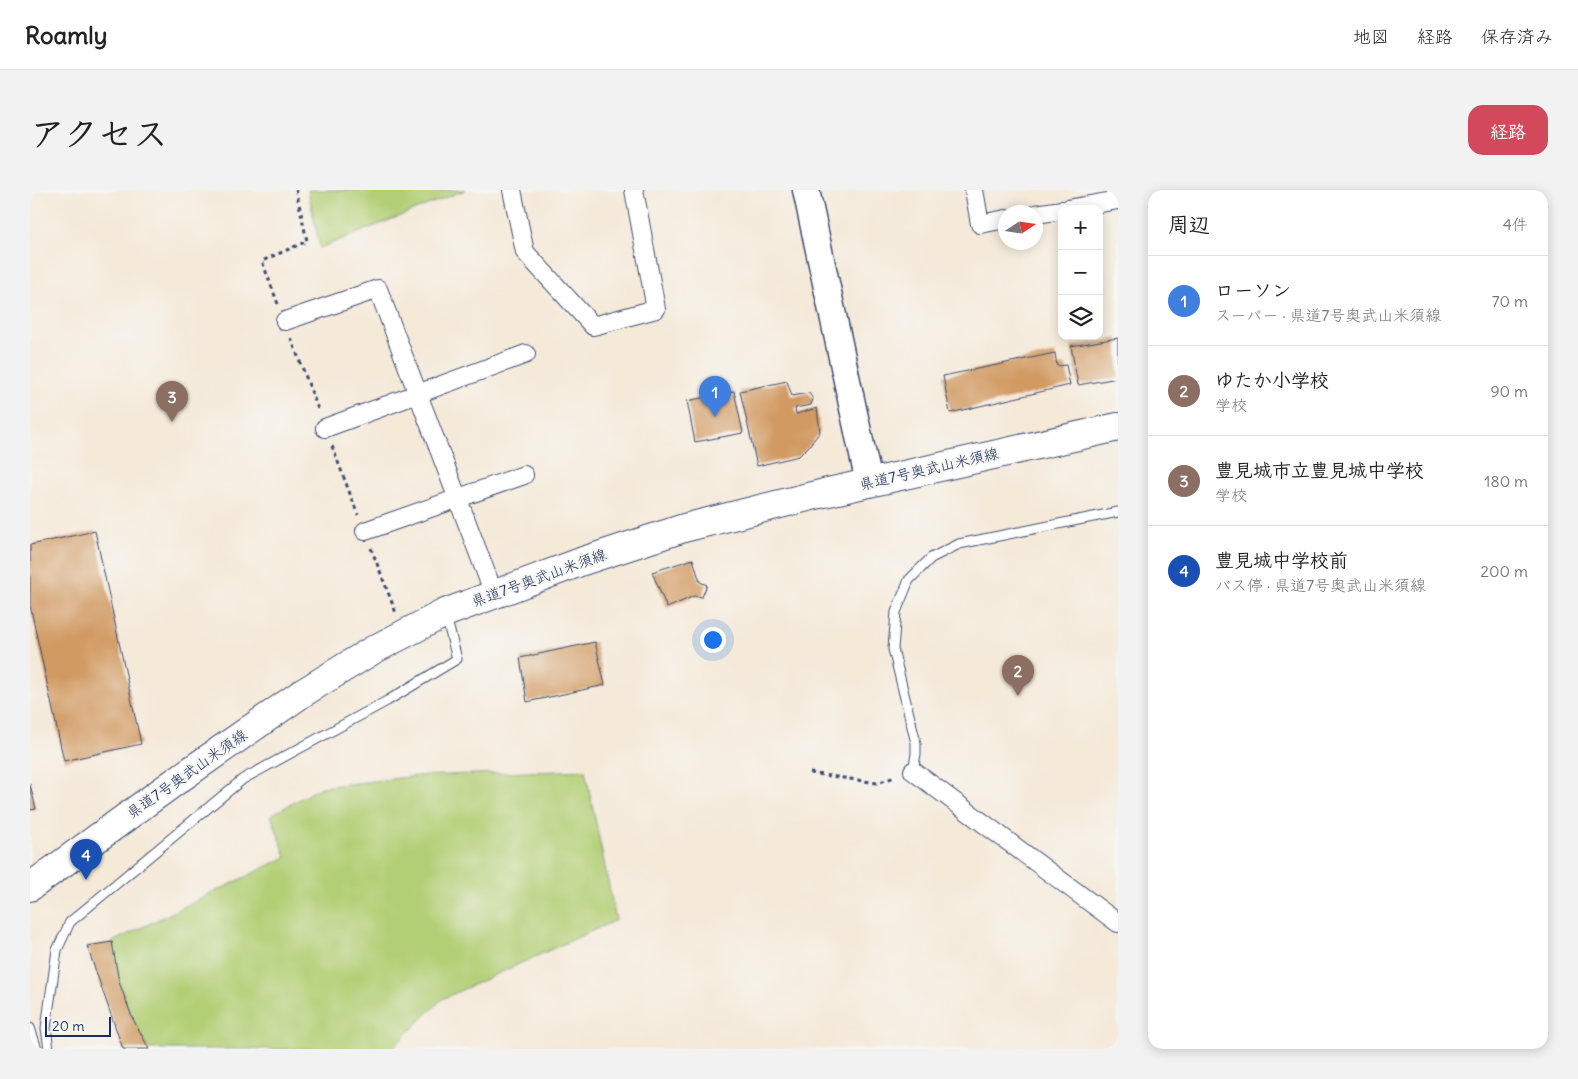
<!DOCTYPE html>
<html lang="ja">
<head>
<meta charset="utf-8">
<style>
	body { margin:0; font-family:Delius,"Klee One",sans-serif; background:#f2f2f2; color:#222 }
	.controls { position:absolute; right:15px; top:15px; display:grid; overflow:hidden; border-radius:10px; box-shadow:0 2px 12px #0003 }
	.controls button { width:45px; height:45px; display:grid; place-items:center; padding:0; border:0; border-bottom:1px solid #e0e0e0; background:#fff; color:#222; font:25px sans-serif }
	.compass { position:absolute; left:968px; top:15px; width:45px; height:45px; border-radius:50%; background:#fff; box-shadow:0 2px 12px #0003; rotate:78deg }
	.scale { position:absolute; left:15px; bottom:12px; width:66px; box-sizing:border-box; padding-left:5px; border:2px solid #1b2f5e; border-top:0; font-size:14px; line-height:18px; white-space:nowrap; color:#1b2f5e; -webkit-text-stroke:4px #f6f6f2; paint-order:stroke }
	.you { position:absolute; left:682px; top:449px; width:18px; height:18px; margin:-12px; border:4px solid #fff; border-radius:50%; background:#1a73e8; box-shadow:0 0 0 8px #1a73e833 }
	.badge { display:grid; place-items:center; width:32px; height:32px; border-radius:50%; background:#d1495b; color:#fff; font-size:16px; font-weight:700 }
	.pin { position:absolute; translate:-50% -41px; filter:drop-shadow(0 1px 2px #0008) }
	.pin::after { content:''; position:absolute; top:26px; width:18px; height:15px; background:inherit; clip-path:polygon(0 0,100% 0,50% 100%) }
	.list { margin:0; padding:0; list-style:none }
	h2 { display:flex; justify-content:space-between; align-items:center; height:65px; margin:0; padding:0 20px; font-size:21px }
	h2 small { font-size:16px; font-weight:400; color:#767676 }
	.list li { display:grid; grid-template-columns:32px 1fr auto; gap:15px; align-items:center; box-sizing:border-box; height:90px; padding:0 20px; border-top:1px solid #e0e0e0 }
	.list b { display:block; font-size:19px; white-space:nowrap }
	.list p { margin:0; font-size:16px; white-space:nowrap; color:#767676 }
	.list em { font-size:16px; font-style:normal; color:#767676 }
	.icon { flex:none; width:28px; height:28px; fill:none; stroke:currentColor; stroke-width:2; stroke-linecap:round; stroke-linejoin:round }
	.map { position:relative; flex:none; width:1088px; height:859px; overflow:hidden; border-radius:15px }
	header { display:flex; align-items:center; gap:30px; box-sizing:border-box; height:70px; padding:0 25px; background:#fff; border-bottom:1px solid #e0e0e0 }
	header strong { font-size:24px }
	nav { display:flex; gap:28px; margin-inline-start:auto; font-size:18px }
	.intro { display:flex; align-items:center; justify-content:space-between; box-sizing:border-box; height:120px; padding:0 30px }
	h1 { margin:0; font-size:35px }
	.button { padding:12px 22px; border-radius:15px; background:#d1495b; color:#fff; font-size:18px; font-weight:700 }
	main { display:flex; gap:30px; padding:0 30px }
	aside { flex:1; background:#fff; border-radius:15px; box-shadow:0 2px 12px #0003 }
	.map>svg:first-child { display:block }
</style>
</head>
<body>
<header>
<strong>Roamly</strong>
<nav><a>地図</a><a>経路</a><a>保存済み</a></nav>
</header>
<div class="intro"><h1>アクセス</h1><a class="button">経路</a></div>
<main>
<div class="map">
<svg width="1088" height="859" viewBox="0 0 1088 859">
	<rect width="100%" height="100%" fill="#f6f6f2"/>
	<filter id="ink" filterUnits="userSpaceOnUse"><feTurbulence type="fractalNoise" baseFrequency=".02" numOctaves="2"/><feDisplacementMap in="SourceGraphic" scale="10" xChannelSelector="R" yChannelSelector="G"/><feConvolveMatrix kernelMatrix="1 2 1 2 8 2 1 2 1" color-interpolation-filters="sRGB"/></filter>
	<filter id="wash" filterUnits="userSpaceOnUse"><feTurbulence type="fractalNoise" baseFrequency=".0096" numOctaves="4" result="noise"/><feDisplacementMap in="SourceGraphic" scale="20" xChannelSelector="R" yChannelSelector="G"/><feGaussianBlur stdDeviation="1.12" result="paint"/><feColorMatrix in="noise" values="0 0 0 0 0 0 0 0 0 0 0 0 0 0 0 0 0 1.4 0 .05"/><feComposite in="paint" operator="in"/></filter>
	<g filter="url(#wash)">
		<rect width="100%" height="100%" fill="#f5e9d8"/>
		<g fill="#b3cf76" stroke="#677f6a">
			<polygon points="278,0 435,0 290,58"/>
			<polygon points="555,580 586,730 412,809 362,859 119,859 102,827 89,792 82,752 256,667 241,625 291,597 387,586"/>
		</g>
		<g id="blocks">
			<g fill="#d19a62">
				<polygon points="1088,148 1088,188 1048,195 1041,156"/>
				<polygon points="1025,163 1027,176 1036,175 1040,195 920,223 913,186"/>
				<polygon points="757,191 762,206 779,203 783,209 781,215 765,218 766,224 787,218 790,242 779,256 769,266 727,276 710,201"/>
				<polygon points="704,201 713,243 665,252 657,211"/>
				<polygon points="65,341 111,554 34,571 0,415 0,355"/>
				<polygon points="663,369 670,392 677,395 672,407 664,406 637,418 622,382"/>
				<polygon points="565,452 575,495 497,512 490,468"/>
				<polygon points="0,594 6,619 0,620"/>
				<polygon points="82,752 89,792 102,827 119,859 93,859 57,756"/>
			</g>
		</g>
	</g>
	<g filter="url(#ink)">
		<use href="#blocks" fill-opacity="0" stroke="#3c4b70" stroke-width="1"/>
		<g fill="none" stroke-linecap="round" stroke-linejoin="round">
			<defs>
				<g id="lane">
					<polyline points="883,581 886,564 886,553 863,459 866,422 879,390 901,368 929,354 1088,322"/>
					<polyline points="0,838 7,859"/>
					<polyline points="19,859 16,838 27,760 40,732 213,589 357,511 427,469 416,426"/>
				</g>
				<g id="street">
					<polyline points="482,0 495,62 563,136 626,119 604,0"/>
					<polyline points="944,0 950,34 976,29"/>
					<polyline points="1037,19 1088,10"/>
					<polyline points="1006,24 1032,20"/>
					<polyline points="255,131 348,99 464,404"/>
					<polyline points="295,238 496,164"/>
					<polyline points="335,341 494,285"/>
					<polyline points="883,581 1088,733"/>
				</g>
				<polyline id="secondary" points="776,0 839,293"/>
				<polyline id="primary" points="0,697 146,591 271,504 343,460 415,423 553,371 654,338 794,303 1088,237"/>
			</defs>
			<use href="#lane" stroke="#3c4b70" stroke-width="11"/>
			<use href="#street" stroke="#3c4b70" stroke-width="20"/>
			<use href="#secondary" stroke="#3c4b70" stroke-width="29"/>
			<use href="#primary" stroke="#3c4b70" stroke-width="30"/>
			<g stroke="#3c4b70" stroke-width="3" stroke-dasharray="4 4" stroke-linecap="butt">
				<polyline points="248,114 232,71 277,51 266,0"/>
				<polyline points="261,148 288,219"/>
				<polyline points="302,256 328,325"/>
				<polyline points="341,358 366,423"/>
				<polyline points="780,583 847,593 865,587"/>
			</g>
			<use href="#lane" stroke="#fff" stroke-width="9"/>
			<use href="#street" stroke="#fff" stroke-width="18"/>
			<use href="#secondary" stroke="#fff" stroke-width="26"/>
			<use href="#primary" stroke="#fff" stroke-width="28"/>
		</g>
	</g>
	<g text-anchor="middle" stroke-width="4" stroke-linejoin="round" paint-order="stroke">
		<g font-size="15" fill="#1b2f5e" stroke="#f6f6f2">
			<text transform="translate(899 279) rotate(-13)" y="5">県道7号奥武山米須線</text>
			<text transform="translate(509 388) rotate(-20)" y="5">県道7号奥武山米須線</text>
			<text transform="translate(157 584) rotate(-35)" y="5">県道7号奥武山米須線</text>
		</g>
	</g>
</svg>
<div class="controls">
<button>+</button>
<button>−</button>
<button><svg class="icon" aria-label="layers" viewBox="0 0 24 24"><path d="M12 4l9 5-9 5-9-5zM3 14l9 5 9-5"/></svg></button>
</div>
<svg class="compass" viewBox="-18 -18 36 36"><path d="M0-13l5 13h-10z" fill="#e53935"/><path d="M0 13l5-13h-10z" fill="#767676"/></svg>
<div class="scale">20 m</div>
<div class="you"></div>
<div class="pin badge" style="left:685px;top:227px;background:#3f7fe0">1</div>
<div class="pin badge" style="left:988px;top:506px;background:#8d6e63">2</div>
<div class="pin badge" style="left:142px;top:232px;background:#8d6e63">3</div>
<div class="pin badge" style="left:56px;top:690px;background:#1a4fb4">4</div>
</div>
<aside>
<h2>周辺<small>4件</small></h2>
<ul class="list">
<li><span class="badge" style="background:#3f7fe0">1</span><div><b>ローソン</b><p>スーパー · 県道7号奥武山米須線</p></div><em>70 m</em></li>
<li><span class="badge" style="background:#8d6e63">2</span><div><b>ゆたか小学校</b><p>学校</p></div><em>90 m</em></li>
<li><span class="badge" style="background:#8d6e63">3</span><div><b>豊見城市立豊見城中学校</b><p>学校</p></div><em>180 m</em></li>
<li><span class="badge" style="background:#1a4fb4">4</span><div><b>豊見城中学校前</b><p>バス停 · 県道7号奥武山米須線</p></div><em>200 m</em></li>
</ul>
</aside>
</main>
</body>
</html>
